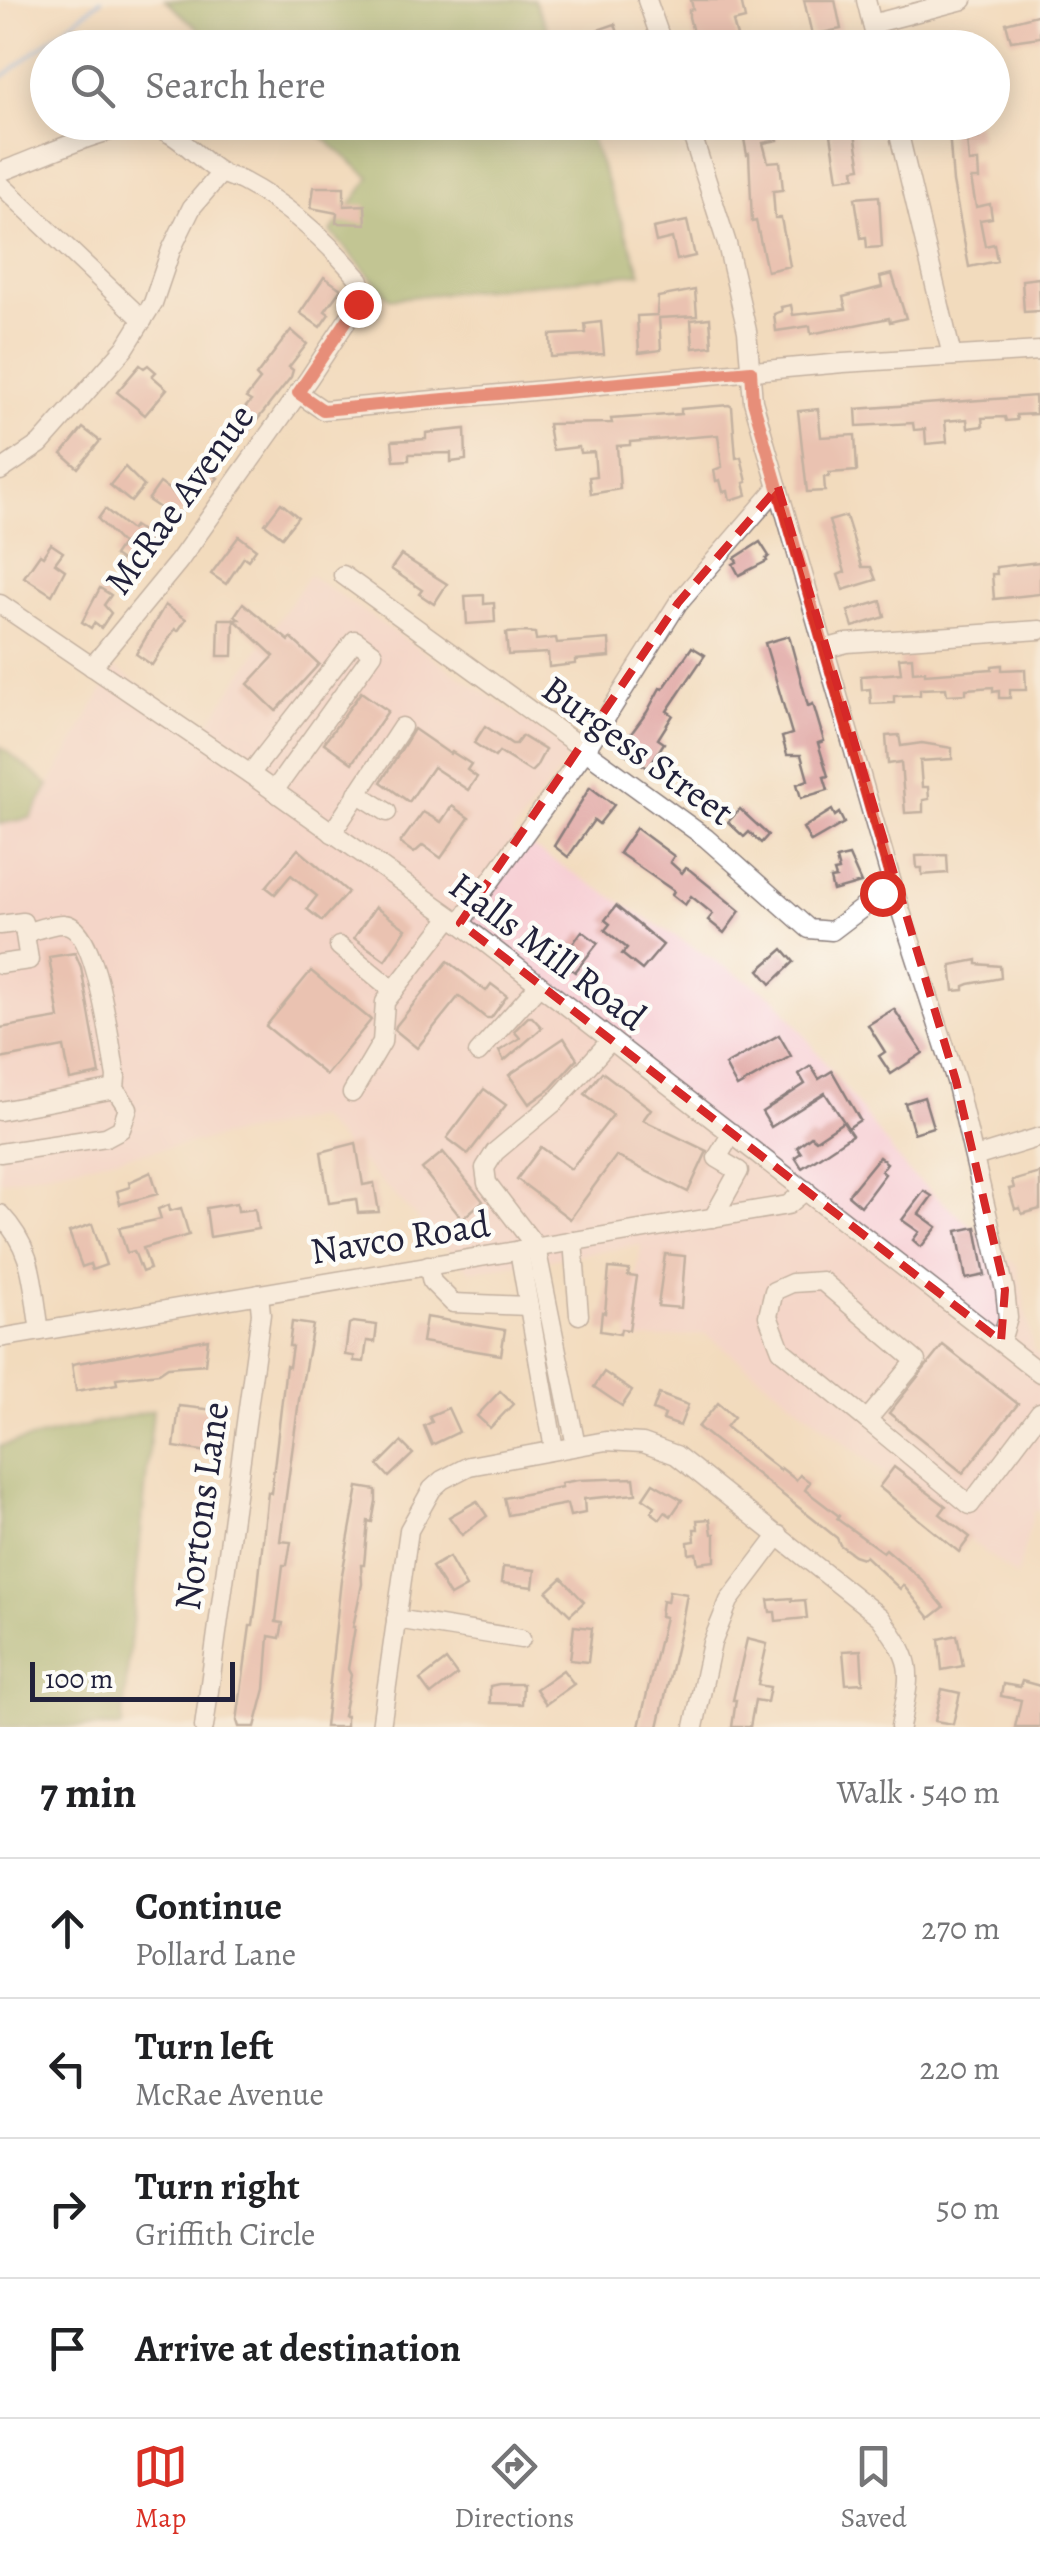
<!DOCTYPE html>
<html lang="en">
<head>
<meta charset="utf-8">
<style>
	body { margin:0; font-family:Alegreya,serif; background:#f6f6f6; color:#202124 }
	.scale { position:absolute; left:30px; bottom:25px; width:205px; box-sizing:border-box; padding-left:10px; border:5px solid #22223b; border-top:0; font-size:28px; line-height:35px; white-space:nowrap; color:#22223b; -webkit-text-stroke:8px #fdfcf7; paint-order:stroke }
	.stop { position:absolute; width:30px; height:30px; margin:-22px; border:8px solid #d93025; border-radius:50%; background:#fff }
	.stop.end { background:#d93025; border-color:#fff; box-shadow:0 2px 10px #0008 }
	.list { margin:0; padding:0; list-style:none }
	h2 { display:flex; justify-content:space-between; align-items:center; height:130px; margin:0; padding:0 40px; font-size:42px }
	h2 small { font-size:32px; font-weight:400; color:#757577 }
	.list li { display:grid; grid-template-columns:65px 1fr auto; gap:30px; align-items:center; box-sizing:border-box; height:140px; padding:0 40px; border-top:2px solid #e0e0e0 }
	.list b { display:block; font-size:38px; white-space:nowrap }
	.list p { margin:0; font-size:32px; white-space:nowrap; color:#757577 }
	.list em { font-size:32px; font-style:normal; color:#757577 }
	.icon { flex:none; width:55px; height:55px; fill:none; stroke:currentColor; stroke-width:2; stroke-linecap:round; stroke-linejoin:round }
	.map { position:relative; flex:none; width:1040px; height:1727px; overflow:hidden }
	.search { position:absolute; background:#fff; box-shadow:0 5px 25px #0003; left:30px; right:30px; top:30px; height:110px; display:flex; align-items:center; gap:25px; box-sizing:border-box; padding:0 35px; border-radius:55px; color:#757577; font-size:38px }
	.sheet { height:690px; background:#fff }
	nav { display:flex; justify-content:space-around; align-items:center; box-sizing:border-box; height:140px; border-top:2px solid #e0e0e0; background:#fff; font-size:28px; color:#757577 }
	nav a { display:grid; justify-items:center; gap:5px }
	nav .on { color:#d93025 }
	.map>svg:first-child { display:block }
</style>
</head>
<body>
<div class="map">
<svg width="1040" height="1727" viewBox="0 0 1040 1727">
	<rect width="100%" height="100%" fill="#fdfcf7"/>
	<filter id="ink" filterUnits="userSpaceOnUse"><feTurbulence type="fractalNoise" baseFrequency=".01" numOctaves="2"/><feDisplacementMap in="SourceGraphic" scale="20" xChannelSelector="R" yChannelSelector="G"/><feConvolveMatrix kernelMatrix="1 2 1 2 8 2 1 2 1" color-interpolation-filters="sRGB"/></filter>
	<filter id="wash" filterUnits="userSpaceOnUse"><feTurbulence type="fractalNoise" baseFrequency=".0048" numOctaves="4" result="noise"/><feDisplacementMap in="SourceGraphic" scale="40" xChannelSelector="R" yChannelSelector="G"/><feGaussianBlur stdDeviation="2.25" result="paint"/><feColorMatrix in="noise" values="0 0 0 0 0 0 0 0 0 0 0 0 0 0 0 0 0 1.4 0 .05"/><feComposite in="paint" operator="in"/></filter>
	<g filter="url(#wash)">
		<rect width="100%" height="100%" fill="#f2dbbd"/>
		<polygon fill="#f7cfd4" points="309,575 573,752 512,835 777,999 907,1171 1017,1266 1033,1350 1040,1356 1040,1511 1034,1511 1017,1577 706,1334 627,1341 641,1245 470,1271 317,1118 0,1181 0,824 31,817 115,668 204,730"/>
		<g fill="#88ac61" stroke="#55674e" stroke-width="2.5">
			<polygon points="165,0 534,0 556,47 219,47"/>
			<polygon points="306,123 585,123 641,273 390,299 331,232 370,178"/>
			<polygon points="0,746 49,785 31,818 0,824"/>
			<polygon points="153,1410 122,1727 0,1727 0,1446"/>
		</g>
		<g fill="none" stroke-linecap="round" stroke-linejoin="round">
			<polyline stroke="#7eb3ec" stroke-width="4" points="0,79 101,0"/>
		</g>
		<g id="blocks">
			<g fill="#e0a5a2">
				<polygon points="691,0 741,0 745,19 733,22 740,48 697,48 689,17 689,10 693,9"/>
				<polygon points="804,0 835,0 841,29 812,35"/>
				<polygon points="1040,14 1040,37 1011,41 1006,23"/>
				<polygon points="615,24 623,48 590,48 586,34"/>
				<polygon points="765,122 774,122 778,140 763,143 768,162 780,161 783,190 773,191 775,218 781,218 790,266 767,271 756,221 752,222 749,154 747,155 742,128"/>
				<polygon points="829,122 853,122 861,168 854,169 855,177 838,179"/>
				<polygon points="978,123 979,138 967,139 969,162 978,161 979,179 971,179 976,207 990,204 992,218 980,220 985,246 994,244 997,261 969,267 953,182 949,131 953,130 953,124"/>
				<polygon points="314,187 344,187 344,206 365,205 366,224 336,223 337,213 311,208"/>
				<polygon points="879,196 882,247 867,248 866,237 861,238 855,198"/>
				<polygon points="687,221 695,256 677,260 672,238 656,242 653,228"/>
				<polygon points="892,274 906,318 890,322 889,318 811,334 810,326 776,331 774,314 782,311 781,307 791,305 793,315 846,309 843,297 882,287 880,277"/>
				<polygon points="324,277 341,289 325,311 329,314 320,327 300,313"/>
				<polygon points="1039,278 1040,311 1024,312 1022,280"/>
				<polygon points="695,290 697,316 659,318 661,350 639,353 637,316 657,315 658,297"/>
				<polygon points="710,318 712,346 693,348 691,320"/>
				<polygon points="601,322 604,354 551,357 550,335 586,333 585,324"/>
				<polygon points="291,330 307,344 289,367 293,370 291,377 214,475 218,478 210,487 194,474 212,453 208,450 251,401 246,398 260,380 256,376"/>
				<polygon points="140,365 144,368 148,365 156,372 152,376 167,389 145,415 117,392"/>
				<polygon points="1035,396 1036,414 1016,415 1017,420 1006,421 1005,417 982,418 983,426 968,428 967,419 945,421 947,442 926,444 925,429 914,430 913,423 857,426 856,409"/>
				<polygon points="729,405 732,407 736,458 741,457 747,482 744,483 747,495 730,500 728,491 723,492 720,480 716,481 714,470 722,467 718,435 630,442 630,445 617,446 620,489 591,494 589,477 596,476 594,452 580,453 579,447 553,450 551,444 548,424 612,423 611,419 681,414 681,409"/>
				<polygon points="818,409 821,437 855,435 857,471 829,473 829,477 824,477 825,491 807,492 798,411"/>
				<polygon points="83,428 100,441 78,468 62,454"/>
				<polygon points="465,429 466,460 451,462 451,453 409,454 409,460 394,461 392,441 426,439 426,433"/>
				<polygon points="125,467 144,486 131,502 110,485"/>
				<polygon points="160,483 188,503 176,519 148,500"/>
				<polygon points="281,503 298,517 282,537 265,524"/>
				<polygon points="105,509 131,530 134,526 151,537 147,543 151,546 144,558 137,553 126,564 114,556 122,544 98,519"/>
				<polygon points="846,516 862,567 871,567 876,580 843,590 838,575 845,572 829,521"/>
				<polygon points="239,536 256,549 248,560 244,557 226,584 211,574"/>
				<polygon points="760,542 769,556 766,559 767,561 739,575 733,564 737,562 735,558"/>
				<polygon points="51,544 63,552 55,563 65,570 52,595 24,577 40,554 43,556"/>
				<polygon points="401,555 447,584 434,604 419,594 422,590 391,569"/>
				<polygon points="1040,562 1040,594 994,599 992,574 997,574 996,567"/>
				<polygon points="100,588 111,595 104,605 111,613 101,628 94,623 91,628 82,622"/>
				<polygon points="484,595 484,604 494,603 495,622 467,624 465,596"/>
				<polygon points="881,601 885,617 853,627 848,611"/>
				<polygon points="243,603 289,641 291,638 319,664 276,711 248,684 274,656 234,619 233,656 218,656 219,619 239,619 235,615"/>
				<polygon points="165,605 186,619 178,631 175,629 152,665 136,654"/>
				<polygon points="524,632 535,633 536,640 556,638 557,643 609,639 610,657 575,660 575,664 549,667 548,653 508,655 506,633"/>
				<polygon points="789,636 808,706 813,704 824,741 818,743 828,776 824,777 828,790 801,798 797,784 808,780 801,755 787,755 782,737 792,734 765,643"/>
				<polygon points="692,647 705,655 667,711 673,715 658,739 664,743 648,768 619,750 647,712 660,688 663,689"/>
				<polygon points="912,657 913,672 925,671 925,674 992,669 992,666 1002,665 1002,670 1025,669 1026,690 1010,690 1010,698 999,698 999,691 993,692 993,687 966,689 966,694 947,695 946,688 920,689 920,695 894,696 894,703 871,704 870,689 862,690 861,676 901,673 899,658"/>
				<polygon points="361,692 388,711 352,763 324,743"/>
				<polygon points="485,726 512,744 516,744 522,736 545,750 536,767 531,772 499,752 495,757 474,743"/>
				<polygon points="414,729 450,754 452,752 471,764 467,770 477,777 468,790 433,767 409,802 381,782"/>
				<polygon points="899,735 901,746 922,743 952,748 952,759 920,761 922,787 928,787 929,799 923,800 923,812 905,813 901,762 888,764 886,736"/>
				<polygon points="590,787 614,805 599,824 594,820 568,857 554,846"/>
				<polygon points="452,806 469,818 441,858 423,845 414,853 400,843 423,812 441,822"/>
				<polygon points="740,809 768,835 761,843 749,832 744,837 728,822"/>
				<polygon points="832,810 835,816 839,813 844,823 811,842 803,828"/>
				<polygon points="636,828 674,856 670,862 682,873 686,868 690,870 740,911 724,933 708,920 713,914 691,896 685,905 672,895 674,891 619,853"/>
				<polygon points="298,849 348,892 322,921 307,909 317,896 291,875 275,894 266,887"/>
				<polygon points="947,855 948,873 922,875 922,868 917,868 916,856"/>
				<polygon points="849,856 861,883 833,891 830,879 836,878 834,872 839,871 836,859"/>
				<polygon points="616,906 663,945 642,970 622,954 627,948 605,930 610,924 605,920"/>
				<polygon points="375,907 406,929 385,960 354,938"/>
				<polygon points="582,931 598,943 575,972 564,964 567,960 563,957"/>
				<polygon points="783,949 794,962 771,984 759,970"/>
				<polygon points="75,953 81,967 100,1074 70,1080 64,1047 0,1059 0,1028 59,1018 49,957"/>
				<polygon points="977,960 977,964 1000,966 1001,978 969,984 964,986 964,990 954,991 951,965"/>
				<polygon points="448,961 486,991 491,984 507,996 491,1018 486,1018 459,996 417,1048 395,1030 396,1026"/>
				<polygon points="311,971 371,1020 326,1075 266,1026"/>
				<polygon points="894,1009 923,1053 891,1074 879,1056 885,1052 868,1025"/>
				<polygon points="528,1017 532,1017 542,1028 504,1061 499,1051 520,1038 514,1031"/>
				<polygon points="779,1035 791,1056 737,1087 725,1065"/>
				<polygon points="564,1038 577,1059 550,1089 529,1104 509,1075"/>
				<polygon points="811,1066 819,1079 832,1071 860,1120 848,1128 825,1093 771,1127 762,1112 805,1084 799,1074"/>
				<polygon points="602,1072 651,1109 643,1120 707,1151 688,1192 616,1156 570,1219 517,1179 541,1147 571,1169 613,1115 585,1094"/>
				<polygon points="484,1089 506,1105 468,1154 447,1138"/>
				<polygon points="924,1097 933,1127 914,1133 905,1103"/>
				<polygon points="843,1122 852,1135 802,1168 795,1157 801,1153 797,1147 811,1136 816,1140"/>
				<polygon points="356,1143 363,1185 374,1183 379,1212 358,1213 356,1199 329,1203 321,1152"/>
				<polygon points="443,1152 483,1201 462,1219 422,1169"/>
				<polygon points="879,1157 887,1163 881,1171 885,1174 861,1206 848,1195"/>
				<polygon points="151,1172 158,1194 120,1204 117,1191 130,1187 129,1182"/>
				<polygon points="1040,1173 1040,1209 1022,1214 1020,1208 1015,1209 1009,1189 1014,1188 1012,1181"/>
				<polygon points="924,1191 932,1196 919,1214 937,1227 921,1247 913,1240 919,1232 902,1220"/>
				<polygon points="237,1203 238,1211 255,1209 258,1229 210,1237 206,1208"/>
				<polygon points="169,1205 170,1211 181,1208 189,1235 143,1248 150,1269 142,1272 134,1251 127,1253 119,1228 161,1219 158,1209"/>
				<polygon points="92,1224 106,1265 92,1270 90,1264 82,1267 69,1232"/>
				<polygon points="976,1227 985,1275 966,1279 957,1231"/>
				<polygon points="665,1254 685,1256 681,1308 658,1306"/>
				<polygon points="609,1268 629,1270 628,1276 637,1277 629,1330 621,1329 620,1334 600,1331 602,1312 605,1313"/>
				<polygon points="426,1317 505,1330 501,1355 422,1342"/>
				<polygon points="292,1322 313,1325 299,1400 280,1541 291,1542 287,1565 283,1565 276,1622 283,1623 280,1638 269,1636 265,1689 255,1727 239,1727 237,1721 250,1626 253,1626 256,1605 268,1492 271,1493 286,1366 289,1367 292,1346 289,1346"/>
				<polygon points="353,1322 377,1325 375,1342 367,1341 364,1362 354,1361 354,1356 345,1355 349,1324"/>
				<polygon points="208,1339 205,1364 168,1367 159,1373 116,1378 117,1384 76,1391 72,1364"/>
				<polygon points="943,1345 1018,1404 963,1473 889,1413"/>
				<polygon points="604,1372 632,1391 622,1406 594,1387"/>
				<polygon points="500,1391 513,1404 490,1428 477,1416"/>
				<polygon points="659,1394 688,1405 680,1426 663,1420 665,1415 653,1410"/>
				<polygon points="718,1403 734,1417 726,1427 780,1470 781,1468 796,1480 800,1475 810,1482 805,1490 839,1516 837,1519 883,1552 886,1549 921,1579 944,1607 930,1618 903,1585 900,1589 865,1556 863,1558 854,1555 840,1545 837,1538 698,1427"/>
				<polygon points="179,1406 215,1410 209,1452 174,1447"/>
				<polygon points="448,1408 459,1432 432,1445 424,1426 432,1422 429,1416"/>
				<polygon points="401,1442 413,1454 389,1477 378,1465"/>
				<polygon points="894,1467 946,1506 940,1514 970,1537 959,1552 879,1487"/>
				<polygon points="634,1478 636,1494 584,1499 585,1513 570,1516 567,1504 508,1515 504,1498 562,1487 561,1483 578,1480"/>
				<polygon points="653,1483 682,1500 671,1516 665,1512 660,1519 651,1512 655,1506 643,1498"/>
				<polygon points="358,1487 376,1490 376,1501 372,1522 368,1521 364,1565 361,1565 362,1584 353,1627 355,1627 348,1669 351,1675 343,1716 346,1716 346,1727 325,1727 341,1580"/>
				<polygon points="477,1501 487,1516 462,1535 449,1517"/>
				<polygon points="710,1519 712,1534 715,1534 715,1561 698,1563 696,1553 689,1554 688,1542 695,1541 694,1529 698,1529 697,1520"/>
				<polygon points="449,1557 466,1587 450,1596 432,1567"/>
				<polygon points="503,1567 535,1570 533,1587 501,1583"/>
				<polygon points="562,1578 584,1602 570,1615 547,1592"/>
				<polygon points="669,1591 687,1594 681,1627 658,1727 639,1727 665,1617 660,1616 662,1601 667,1602"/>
				<polygon points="792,1598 792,1601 805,1600 807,1618 776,1621 775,1612 770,1612 768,1600"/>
				<polygon points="574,1626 592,1628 588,1662 570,1660"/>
				<polygon points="957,1635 963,1666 942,1670 939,1639"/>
				<polygon points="747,1639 767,1644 758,1685 770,1687 767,1702 755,1700 750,1727 732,1727 736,1700 733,1700"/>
				<polygon points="861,1650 863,1683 846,1684 843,1651"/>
				<polygon points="446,1660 457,1675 431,1695 420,1680"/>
				<polygon points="563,1670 574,1684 546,1704 536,1689"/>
				<polygon points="1022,1681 1040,1686 1040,1727 1015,1727 1021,1700 1001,1696 1003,1684 1020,1687"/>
				<polygon points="499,1684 523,1684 522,1704 490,1703 490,1686"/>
				<polygon points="942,1689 960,1693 953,1724 935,1721"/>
			</g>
		</g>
	</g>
	<g filter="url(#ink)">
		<use href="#blocks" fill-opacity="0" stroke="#8a7e7c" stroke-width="2.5"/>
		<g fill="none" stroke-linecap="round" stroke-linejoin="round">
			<defs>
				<g id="minor">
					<polyline points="647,0 664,48"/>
					<polyline points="866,0 878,48"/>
					<polyline points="872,24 963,0"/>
					<polyline points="688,122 727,244 747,331 753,401 894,890 956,1081 1005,1290 1008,1318 1001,1341"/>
					<polyline points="896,122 952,356"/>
					<path d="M 0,172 C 37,159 108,124 145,126 C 176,127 197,160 222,173 C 229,177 237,178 244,182 C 288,205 328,242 360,280 L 358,304 L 309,378 L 179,561 L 92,667"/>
					<polyline points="0,184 143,320"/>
					<polyline points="298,393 323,410 843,363 1040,351"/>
					<polyline points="0,471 40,444 125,348 153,303 171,250 192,207 221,173"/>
					<polyline points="343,575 706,838 809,929 832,931 882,893 894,890"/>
					<polyline points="0,604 250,774 460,923 1040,1373"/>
					<polyline points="824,649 847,643 1040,630"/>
					<polyline points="250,774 355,640 373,653 274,791"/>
					<polyline points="357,793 387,812"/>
					<polyline points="332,833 402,727"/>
					<polyline points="460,923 585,751 678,603 778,487"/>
					<polyline points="0,925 23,922 29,960 0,964"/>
					<polyline points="339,946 394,991"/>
					<polyline points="478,1053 539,985"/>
					<polyline points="352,1093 382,1042 385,1002 451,917"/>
					<polyline points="0,1111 115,1089"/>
					<path d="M 0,1153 L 106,1137 L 121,1129 L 128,1108 L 115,1089 L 116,1077 C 110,1047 98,926 64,924 C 52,923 36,930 25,933"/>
					<polyline points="975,1157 1040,1137"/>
					<path d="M 0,1214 C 35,1251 32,1284 40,1331"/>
					<polyline points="713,1218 739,1171 717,1158 732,1133"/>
					<polyline points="573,1241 579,1315"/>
					<polyline points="519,1250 554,1449"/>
					<polyline points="428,1265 432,1282 453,1303 529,1306"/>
					<polygon points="822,1281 916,1361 867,1420 781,1350 768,1316 774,1291 792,1283"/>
					<polyline points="0,1338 788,1205 806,1190"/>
					<polyline points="867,1420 970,1505 1040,1412"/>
					<polyline points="576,1446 536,1247 487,1183 485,1168 495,1152 556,1101 611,1040"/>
					<polyline points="396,1619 521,1639"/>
					<polyline points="204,1727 261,1314 259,1294"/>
					<path d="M 381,1727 L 409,1530 L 432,1489 L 442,1480 L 469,1466 L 606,1441 L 643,1443 L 676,1455 L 880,1617 C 916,1665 911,1670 900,1727"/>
					<polyline points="694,1727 712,1643 729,1601 779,1535"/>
				</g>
			</defs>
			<use href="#minor" stroke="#8a7e7c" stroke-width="21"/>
			<use href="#minor" stroke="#fff" stroke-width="18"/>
		</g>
	</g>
	<g fill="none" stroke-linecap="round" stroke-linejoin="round" filter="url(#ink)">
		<polyline stroke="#d93025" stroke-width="12" points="358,304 298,393 323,410 751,371 753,401 894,890 882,893"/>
	</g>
	<path d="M0 0H1040V1727H0ZM 778,487 L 956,1081 L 1005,1290 L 1001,1341 L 460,923 L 678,603 Z" fill="#f2dbbd" fill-opacity=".55" fill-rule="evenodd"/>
	<path fill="none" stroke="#d62828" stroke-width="8" stroke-dasharray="20 12" stroke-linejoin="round" d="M 778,487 L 956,1081 L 1005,1290 L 1001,1341 L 460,923 L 678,603 Z"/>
	<g text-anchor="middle" stroke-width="9" stroke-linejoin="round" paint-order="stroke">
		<g font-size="38" fill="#22223b" stroke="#fdfcf7">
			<text transform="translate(179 499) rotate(-54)" y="13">McRae Avenue</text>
			<text transform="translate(638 750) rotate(36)" y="13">Burgess Street</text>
			<text transform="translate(548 951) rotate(37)" y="13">Halls Mill Road</text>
			<text transform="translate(400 1237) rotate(-9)" y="13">Navco Road</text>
			<text transform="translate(201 1506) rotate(-82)" y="13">Nortons Lane</text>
		</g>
	</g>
</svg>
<div class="scale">100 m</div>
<div class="stop" style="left:882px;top:893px"></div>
<div class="stop end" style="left:358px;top:304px"></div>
<div class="search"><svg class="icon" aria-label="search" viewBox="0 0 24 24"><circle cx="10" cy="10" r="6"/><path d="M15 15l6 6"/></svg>Search here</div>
</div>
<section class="sheet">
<h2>7 min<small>Walk · 540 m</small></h2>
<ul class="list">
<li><svg class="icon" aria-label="ahead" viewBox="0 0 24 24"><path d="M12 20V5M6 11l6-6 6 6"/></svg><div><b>Continue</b><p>Pollard Lane</p></div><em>270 m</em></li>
<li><svg class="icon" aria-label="left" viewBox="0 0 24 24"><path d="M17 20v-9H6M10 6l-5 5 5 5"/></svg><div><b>Turn left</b><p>McRae Avenue</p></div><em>220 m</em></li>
<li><svg class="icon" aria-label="right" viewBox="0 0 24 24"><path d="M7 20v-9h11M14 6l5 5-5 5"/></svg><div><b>Turn right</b><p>Griffith Circle</p></div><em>50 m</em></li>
<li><svg class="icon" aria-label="arrive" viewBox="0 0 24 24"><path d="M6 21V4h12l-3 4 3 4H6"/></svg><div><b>Arrive at destination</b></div></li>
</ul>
</section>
<nav>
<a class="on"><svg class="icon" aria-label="map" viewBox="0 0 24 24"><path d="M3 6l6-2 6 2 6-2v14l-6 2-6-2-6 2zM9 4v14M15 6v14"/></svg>Map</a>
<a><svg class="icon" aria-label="directions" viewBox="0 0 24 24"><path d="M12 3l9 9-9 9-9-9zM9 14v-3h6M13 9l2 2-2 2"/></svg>Directions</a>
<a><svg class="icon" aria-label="saved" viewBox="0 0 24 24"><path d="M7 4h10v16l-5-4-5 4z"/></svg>Saved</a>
</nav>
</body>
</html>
